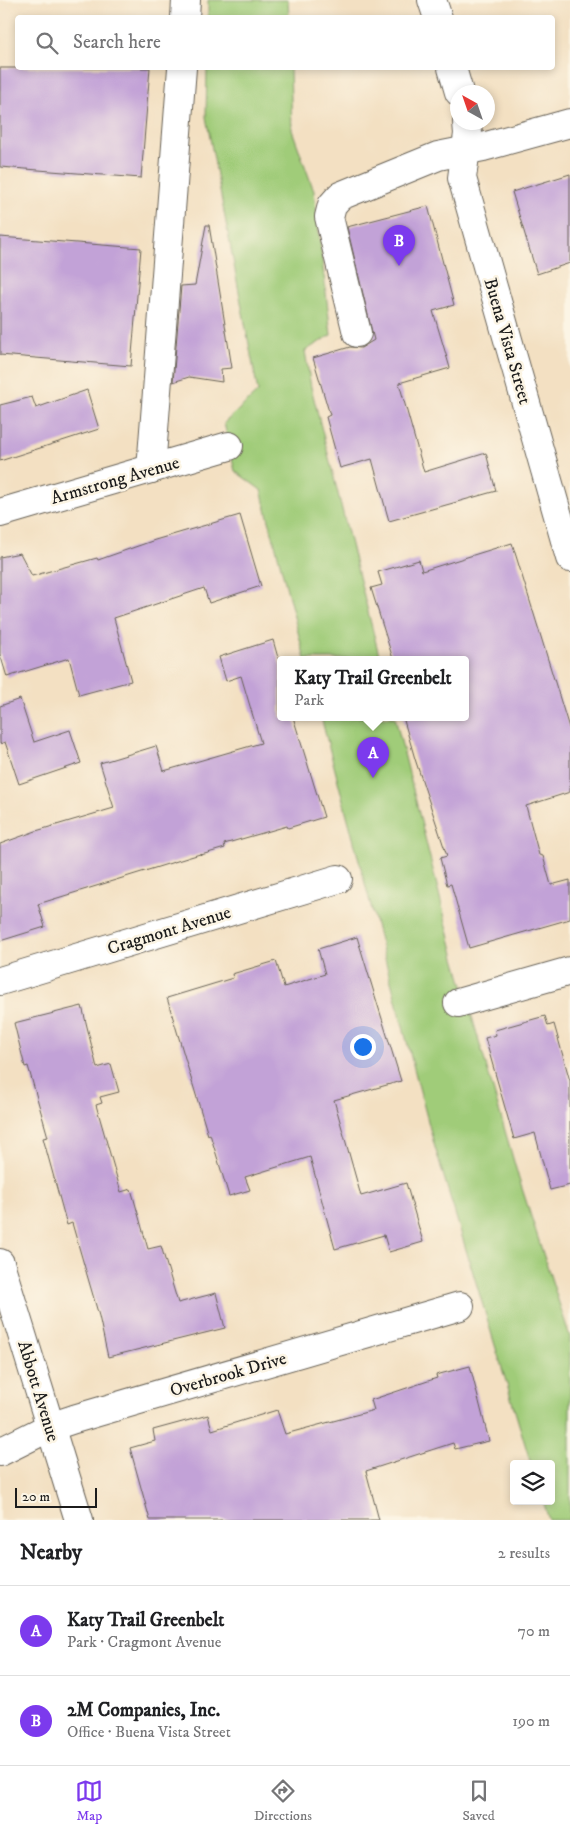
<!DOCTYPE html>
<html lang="en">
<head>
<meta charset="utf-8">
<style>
	body { margin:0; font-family:"IM FELL DW Pica",serif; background:#f2f2f2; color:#202124 }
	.controls { position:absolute; right:15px; bottom:15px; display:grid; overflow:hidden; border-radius:5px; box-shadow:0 2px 8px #0003 }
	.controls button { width:45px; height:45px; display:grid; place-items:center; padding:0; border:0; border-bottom:1px solid #e0e0e0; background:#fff; color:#202124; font:25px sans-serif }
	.compass { position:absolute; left:450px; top:85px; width:45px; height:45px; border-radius:50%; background:#fff; box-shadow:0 2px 8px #0003; rotate:320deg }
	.scale { position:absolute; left:15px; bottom:12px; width:82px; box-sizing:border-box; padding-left:5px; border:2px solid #1c1c1c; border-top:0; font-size:14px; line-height:18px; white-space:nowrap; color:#1c1c1c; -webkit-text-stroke:4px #fcf5e5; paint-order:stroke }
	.you { position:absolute; left:362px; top:1046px; width:18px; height:18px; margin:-12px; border:4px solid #fff; border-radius:50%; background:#1a73e8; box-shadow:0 0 0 8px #1a73e833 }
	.badge { display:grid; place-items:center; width:32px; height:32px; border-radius:50%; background:#7c3aed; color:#fff; font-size:16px; font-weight:700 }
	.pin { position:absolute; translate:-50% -41px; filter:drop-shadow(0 1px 2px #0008) }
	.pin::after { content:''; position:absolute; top:26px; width:18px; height:15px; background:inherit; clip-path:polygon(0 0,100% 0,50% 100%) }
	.popup { position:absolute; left:277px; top:656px; width:192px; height:65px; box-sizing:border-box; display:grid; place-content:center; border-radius:5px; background:#fff; filter:drop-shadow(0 1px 4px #0005); font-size:16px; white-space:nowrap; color:#757577 }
	.popup b { font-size:19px; color:#202124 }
	.popup::after { content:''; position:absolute; left:50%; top:100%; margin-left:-10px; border:10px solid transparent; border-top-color:#fff }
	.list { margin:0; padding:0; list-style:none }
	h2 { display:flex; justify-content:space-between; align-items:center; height:65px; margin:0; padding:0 20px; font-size:21px }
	h2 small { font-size:16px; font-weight:400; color:#757577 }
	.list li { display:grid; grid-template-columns:32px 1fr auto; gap:15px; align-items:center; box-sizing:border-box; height:90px; padding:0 20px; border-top:1px solid #e0e0e0 }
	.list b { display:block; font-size:19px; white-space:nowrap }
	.list p { margin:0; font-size:16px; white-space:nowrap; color:#757577 }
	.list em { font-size:16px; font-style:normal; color:#757577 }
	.icon { flex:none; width:28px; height:28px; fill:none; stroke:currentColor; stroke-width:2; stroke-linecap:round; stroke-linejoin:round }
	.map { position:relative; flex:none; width:570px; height:1520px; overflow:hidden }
	.search { position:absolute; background:#fff; box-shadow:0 2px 8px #0003; left:15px; right:15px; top:15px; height:55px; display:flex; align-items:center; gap:12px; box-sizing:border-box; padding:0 18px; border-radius:5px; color:#757577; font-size:19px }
	.sheet { height:245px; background:#fff }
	nav { display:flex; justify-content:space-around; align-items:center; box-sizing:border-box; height:70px; border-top:1px solid #e0e0e0; background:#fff; font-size:14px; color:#757577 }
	nav a { display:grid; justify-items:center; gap:2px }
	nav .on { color:#7c3aed }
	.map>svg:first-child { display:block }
</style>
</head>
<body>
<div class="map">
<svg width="570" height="1520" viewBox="0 0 570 1520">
	<rect width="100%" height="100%" fill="#fcf5e5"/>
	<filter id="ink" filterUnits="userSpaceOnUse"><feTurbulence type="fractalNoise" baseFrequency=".02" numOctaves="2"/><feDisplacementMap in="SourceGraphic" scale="10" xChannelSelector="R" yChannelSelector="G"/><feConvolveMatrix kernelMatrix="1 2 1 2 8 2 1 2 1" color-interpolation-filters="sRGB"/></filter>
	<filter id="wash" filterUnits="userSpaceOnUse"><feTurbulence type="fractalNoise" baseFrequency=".0096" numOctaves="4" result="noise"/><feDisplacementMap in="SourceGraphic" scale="20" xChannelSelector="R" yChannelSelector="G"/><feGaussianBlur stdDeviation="1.12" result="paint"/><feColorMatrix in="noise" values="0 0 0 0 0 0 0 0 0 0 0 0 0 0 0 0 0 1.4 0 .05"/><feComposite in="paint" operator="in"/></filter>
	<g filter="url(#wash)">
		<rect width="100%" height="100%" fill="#f3e0c2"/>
		<g fill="#a0cc79" stroke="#5e744a">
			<polygon points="208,0 288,0 289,17 208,17"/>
			<polygon points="207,68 290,68 292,130 314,191 331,335 305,351 311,387 380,659 305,659 261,490 235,471 224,423 258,392 206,117"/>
			<polygon points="321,717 395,717 455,958 519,1179 570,1337 570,1520 549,1520 543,1501 551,1501 551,1464 531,1464 434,1144"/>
		</g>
		<g id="blocks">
			<g fill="#c2a2d7">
				<polygon points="0,68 150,68 141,178 0,167"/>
				<polygon points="570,174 570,263 537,274 512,192"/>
				<polygon points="428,206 454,305 433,311 450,368 399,383 424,472 486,453 496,491 389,521 372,459 340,468 326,417 330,415 313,358 350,347 361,348 374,340 347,227"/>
				<polygon points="206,225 209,225 232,368 221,369 222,382 189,377 173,382 181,286 195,285"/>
				<polygon points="0,237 141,248 131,366 0,355"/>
				<polygon points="87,390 99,429 0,461 0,405 32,397 36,408"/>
				<polygon points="240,515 261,586 209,603 204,588 114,618 131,681 79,695 69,658 7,677 0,654 0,557 20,553 32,576 97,558 98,560 155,540"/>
				<polygon points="512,543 570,731 570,792 526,806 539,855 543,856 551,885 570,880 570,919 469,948 451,884 447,885 440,858 447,856 415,759 403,717 466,717 466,659 393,659 371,588 382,585 378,572 419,560 422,571"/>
				<polygon points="273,640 280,665 280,717 293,717 324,817 288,828 287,826 224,844 225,848 201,855 200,854 38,904 45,927 0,941 0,844 36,831 114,808 100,763 156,746 164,771 261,743 241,676 226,681 219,657"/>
				<polygon points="20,699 34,742 70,730 81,763 19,784 5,742 0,744 0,706"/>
				<polygon points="357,937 401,1081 334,1100 361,1196 406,1183 423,1242 389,1252 384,1235 335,1249 310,1157 245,1177 250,1190 229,1196 210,1134 208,1135 167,998 233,978 232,974 276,961 284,987 325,974 318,949"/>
				<polygon points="82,1006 97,1068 111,1064 119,1092 100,1097 102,1103 96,1105 121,1192 131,1189 148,1249 161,1246 178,1303 216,1293 225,1328 108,1357 99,1316 76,1237 72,1223 67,1225 43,1138 48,1137 28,1066 25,1067 14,1023"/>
				<polygon points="545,1016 548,1026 554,1024 570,1081 570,1185 550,1190 535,1133 514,1139 485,1038 496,1035 495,1030"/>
				<polygon points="470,1366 489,1441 455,1449 453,1443 366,1471 379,1520 150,1520 130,1448 155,1441 153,1430 208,1415 212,1430 277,1410 285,1434 374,1410 371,1400 437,1378 436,1375"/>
			</g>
		</g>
	</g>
	<g filter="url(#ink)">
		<use href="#blocks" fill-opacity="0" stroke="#676156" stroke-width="1"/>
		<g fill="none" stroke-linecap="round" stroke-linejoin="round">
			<defs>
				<g id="minor">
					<polyline points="432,0 438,18"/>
					<polyline points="185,18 186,0"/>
					<polyline points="452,68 459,92"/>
					<polyline points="467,122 468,134 462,178 570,558"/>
					<polyline points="357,333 329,217 332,205 340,196 438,156 483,147 570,123"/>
					<polyline points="151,469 182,68"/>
					<polyline points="0,513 229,446"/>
					<polyline points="0,981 338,879"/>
					<polyline points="458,1003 570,971"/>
					<polyline points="0,1263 79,1520"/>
					<polyline points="0,1452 50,1427 74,1419 460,1306"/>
				</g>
			</defs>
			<use href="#minor" stroke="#676156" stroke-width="30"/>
			<use href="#minor" stroke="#fff" stroke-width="28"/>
		</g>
	</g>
	<g text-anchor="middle" stroke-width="5" stroke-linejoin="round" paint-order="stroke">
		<g font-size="18" fill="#1c1c1c" stroke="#fcf5e5">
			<text transform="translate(508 341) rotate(74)" y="6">Buena Vista Street</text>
			<text transform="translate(115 480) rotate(-16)" y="6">Armstrong Avenue</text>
			<text transform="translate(169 930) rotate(-17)" y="6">Cragmont Avenue</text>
			<text transform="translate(228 1374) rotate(-16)" y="6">Overbrook Drive</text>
			<text transform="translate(39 1391) rotate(73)" y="6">Abbott Avenue</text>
		</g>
	</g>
</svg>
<div class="controls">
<button><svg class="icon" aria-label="layers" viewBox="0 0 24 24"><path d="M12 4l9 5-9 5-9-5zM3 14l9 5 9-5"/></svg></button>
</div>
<svg class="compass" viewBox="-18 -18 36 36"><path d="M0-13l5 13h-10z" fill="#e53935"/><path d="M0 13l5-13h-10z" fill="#757577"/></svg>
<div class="scale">20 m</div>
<div class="you"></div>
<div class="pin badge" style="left:373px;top:778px">A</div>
<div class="popup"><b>Katy Trail Greenbelt</b>Park</div>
<div class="pin badge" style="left:399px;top:266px">B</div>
<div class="search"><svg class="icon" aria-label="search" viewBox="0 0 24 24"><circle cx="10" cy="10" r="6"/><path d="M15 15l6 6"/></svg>Search here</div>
</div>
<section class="sheet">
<h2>Nearby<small>2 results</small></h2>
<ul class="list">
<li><span class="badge">A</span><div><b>Katy Trail Greenbelt</b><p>Park · Cragmont Avenue</p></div><em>70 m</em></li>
<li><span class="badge">B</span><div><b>2M Companies, Inc.</b><p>Office · Buena Vista Street</p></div><em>190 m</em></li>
</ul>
</section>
<nav>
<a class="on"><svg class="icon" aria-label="map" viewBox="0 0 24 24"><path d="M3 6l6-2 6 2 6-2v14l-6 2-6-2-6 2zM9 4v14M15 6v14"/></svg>Map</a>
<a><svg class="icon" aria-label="directions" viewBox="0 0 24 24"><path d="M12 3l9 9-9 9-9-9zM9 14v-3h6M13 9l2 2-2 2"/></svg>Directions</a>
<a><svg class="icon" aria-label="saved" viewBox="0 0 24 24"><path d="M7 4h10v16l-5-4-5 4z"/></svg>Saved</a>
</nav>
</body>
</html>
